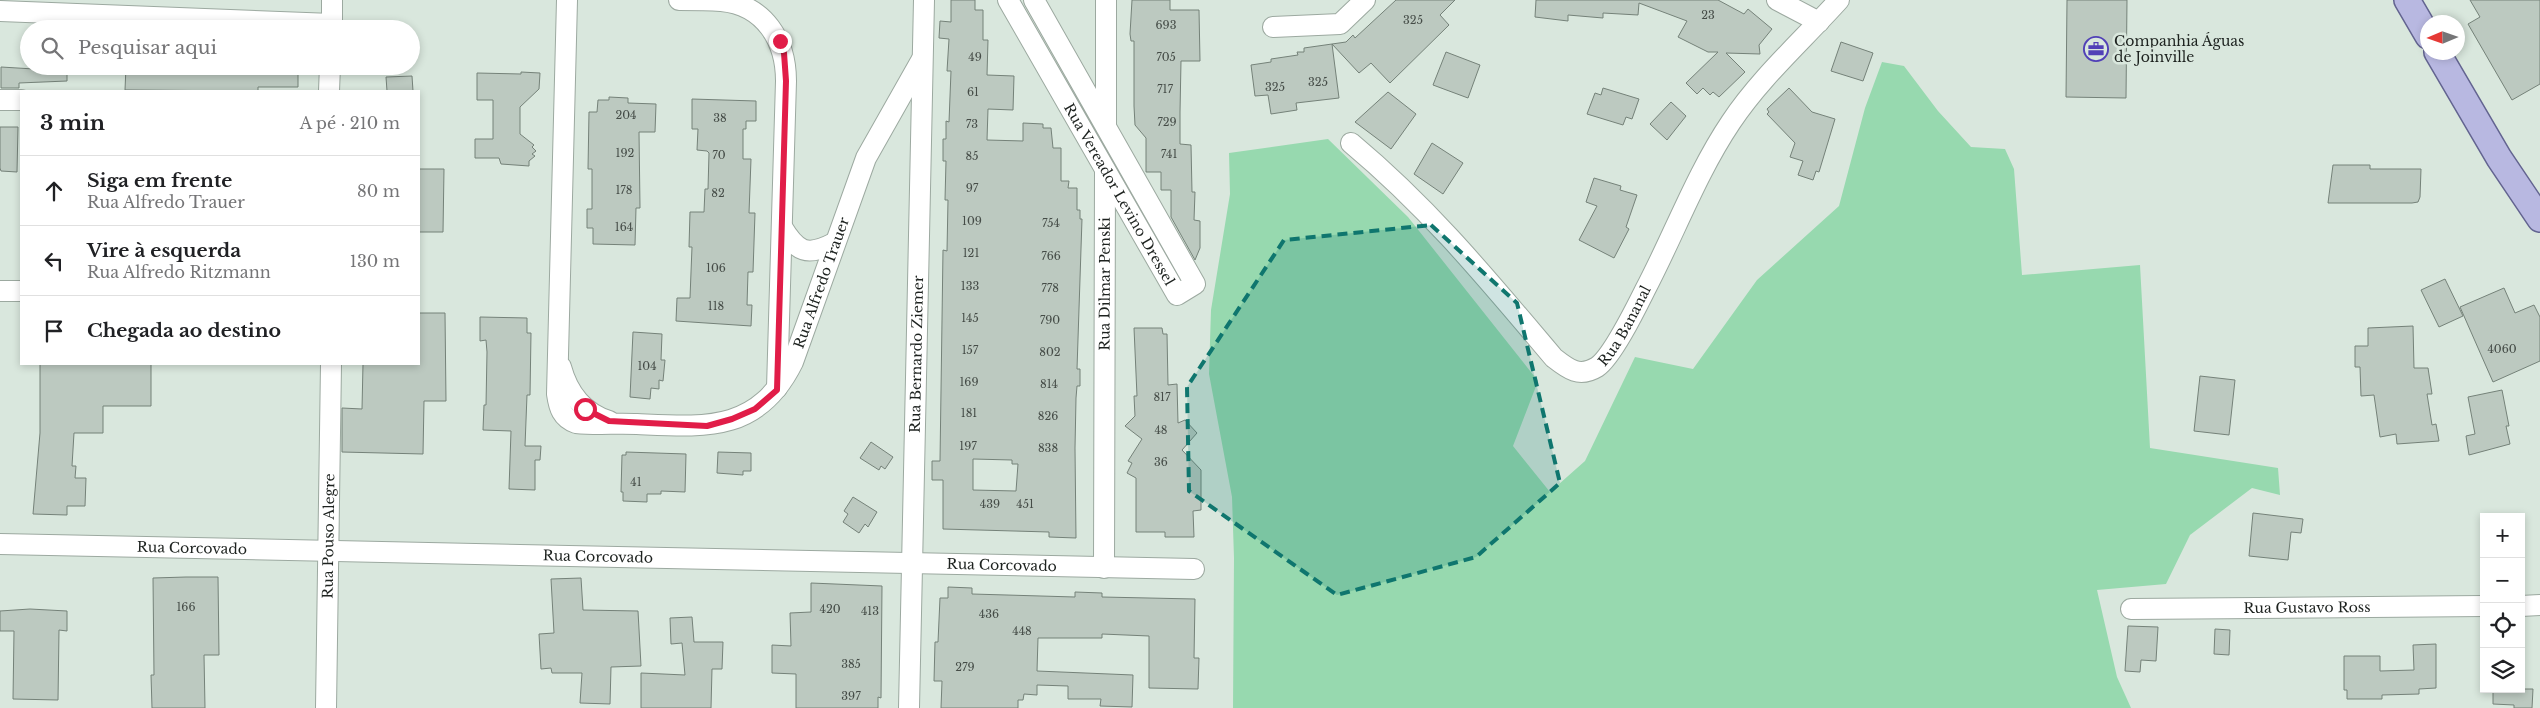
<!DOCTYPE html>
<html lang="pt">
<head>
<meta charset="utf-8">
<style>
	body { margin:0; font-family:"Libre Baskerville",serif; background:#f6f6f6; color:#202124 }
	.controls { position:absolute; right:15px; bottom:15px; display:grid; overflow:hidden; border-radius:0px; box-shadow:0 2px 8px #0003 }
	.controls button { width:45px; height:45px; display:grid; place-items:center; padding:0; border:0; border-bottom:1px solid #e0e0e0; background:#fff; color:#202124; font:25px sans-serif }
	.compass { position:absolute; left:2420px; top:15px; width:45px; height:45px; border-radius:50%; background:#fff; box-shadow:0 2px 8px #0003; rotate:268deg }
	.stop { position:absolute; width:15px; height:15px; margin:-11px; border:4px solid #e11d48; border-radius:50%; background:#fff }
	.stop.end { background:#e11d48; border-color:#fff; box-shadow:0 1px 5px #0008 }
	.list { margin:0; padding:0; list-style:none }
	h2 { display:flex; justify-content:space-between; align-items:center; height:65px; margin:0; padding:0 20px; font-size:21px }
	h2 small { font-size:16px; font-weight:400; color:#757577 }
	.list li { display:grid; grid-template-columns:32px 1fr auto; gap:15px; align-items:center; box-sizing:border-box; height:70px; padding:0 20px; border-top:1px solid #e0e0e0 }
	.list b { display:block; font-size:19px; white-space:nowrap }
	.list p { margin:0; font-size:16px; white-space:nowrap; color:#757577 }
	.list em { font-size:16px; font-style:normal; color:#757577 }
	.icon { flex:none; width:28px; height:28px; fill:none; stroke:currentColor; stroke-width:2; stroke-linecap:round; stroke-linejoin:round }
	.map { position:relative; flex:none; width:2540px; height:708px; overflow:hidden }
	.search { position:absolute; background:#fff; box-shadow:0 2px 8px #0003; left:20px; top:20px; width:400px; height:55px; display:flex; align-items:center; gap:12px; box-sizing:border-box; padding:0 18px; border-radius:28px; color:#757577; font-size:19px }
	.panel { position:absolute; background:#fff; box-shadow:0 2px 8px #0003; left:20px; top:90px; width:400px; height:275px; border-radius:0px }
	.map>svg:first-child { display:block }
</style>
</head>
<body>
<div class="map">
<svg width="2540" height="708" viewBox="0 0 2540 708">
	<rect width="100%" height="100%" fill="#d9e7dd"/>
	<polygon fill="#97d9af" points="1882,62 1904,66 1938,111 1971,147 2005,149 2014,169 2022,275 2140,265 2150,448 2278,468 2280,495 2252,488 2190,535 2166,584 2097,590 2117,677 2131,708 1233,708 1234,558 1232,497 1209,374 1211,310 1230,194 1229,153 1328,139 1408,217 1538,381 1513,446 1550,492 1585,461 1635,357 1693,369 1757,280 1839,206 1865,108"/>
	<g fill="#bcc9c0" stroke="#758279" fill-rule="evenodd">
		<path d="M 951,0 L 975,0 L 975,10 L 983,10 L 983,40 L 988,40 L 987,75 L 1014,76 L 1013,110 L 988,109 L 987,140 L 1023,141 L 1023,123 L 1043,124 L 1043,128 L 1051,128 L 1053,148 L 1061,148 L 1061,181 L 1069,181 L 1068,188 L 1077,188 L 1077,210 L 1080,210 L 1080,219 L 1082,219 L 1077,369 L 1080,369 L 1080,386 L 1077,386 L 1076,398 L 1075,448 L 1076,538 L 1049,537 L 1049,532 L 943,529 L 943,480 L 932,480 L 932,461 L 940,461 L 943,250 L 947,251 L 948,200 L 945,200 L 946,161 L 943,161 L 943,139 L 946,139 L 946,121 L 949,122 L 951,71 L 947,71 L 949,39 L 939,38 L 940,21 L 951,22 ZM 973,459 L 1012,460 L 1012,464 L 1018,464 L 1016,491 L 973,490 Z"/>
		<polygon points="1132,0 1170,0 1170,10 1199,10 1200,61 1181,61 1180,112 1180,144 1191,145 1192,192 1195,192 1194,220 1200,221 1200,248 1195,260 1171,217 1171,190 1161,190 1161,172 1146,172 1146,138 1135,125 1134,106 1134,41 1131,41 1130,34"/>
		<polygon points="1396,0 1455,0 1440,15 1449,25 1390,83 1371,63 1359,73 1332,44 1339,98 1296,103 1297,110 1271,114 1268,95 1255,96 1251,65 1271,62 1271,59 1298,55 1297,52 1304,52 1304,48 1346,42 1353,35 1355,38"/>
		<polygon points="1536,0 1718,0 1744,14 1748,9 1772,29 1759,45 1760,54 1726,53 1745,72 1719,97 1713,92 1710,95 1703,88 1697,94 1686,83 1718,52 1708,52 1678,37 1687,21 1639,3 1638,15 1603,13 1603,18 1568,15 1568,21 1535,17"/>
		<polygon points="2067,0 2127,0 2126,98 2066,97"/>
		<polygon points="2470,0 2540,0 2540,84 2512,100 2468,24 2480,17"/>
		<polygon points="1841,42 1873,53 1863,81 1831,71"/>
		<polygon points="1446,52 1480,65 1468,98 1433,85"/>
		<polygon points="34,66 67,66 67,81 19,83 19,88 1,88 1,67 34,69"/>
		<polygon points="126,66 179,66 179,71 221,70 221,66 298,66 298,87 258,87 258,91 125,90"/>
		<polygon points="521,72 540,73 539,89 520,107 520,134 534,145 532,147 536,151 532,154 535,156 529,161 529,166 501,164 499,158 475,158 475,139 493,139 493,100 477,100 477,73 521,74"/>
		<polygon points="412,76 413,91 387,91 386,77"/>
		<polygon points="1603,88 1639,99 1632,119 1626,117 1623,125 1587,114 1595,93 1601,95"/>
		<polygon points="1789,88 1812,112 1835,119 1819,172 1816,171 1813,180 1798,175 1803,161 1790,157 1795,143 1767,114 1769,112 1767,109"/>
		<polygon points="1388,92 1416,114 1391,149 1355,122"/>
		<polygon points="609,97 628,98 628,103 656,104 655,132 639,132 640,208 636,208 635,245 593,244 593,228 587,228 587,209 592,209 592,169 588,169 589,112 597,112 598,100 609,100"/>
		<polygon points="692,99 756,101 756,121 746,121 746,129 743,129 743,159 751,159 749,213 755,213 753,272 748,272 747,305 752,305 751,326 676,321 677,298 690,298 692,247 689,247 690,212 704,212 705,189 708,189 709,153 707,151 697,150 698,129 692,129"/>
		<polygon points="1671,102 1686,116 1667,140 1650,124"/>
		<polygon points="0,127 18,127 17,172 1,171 0,168"/>
		<polygon points="1432,143 1463,163 1443,194 1414,174"/>
		<polygon points="2333,165 2370,165 2370,169 2421,169 2420,197 2418,202 2412,203 2328,203"/>
		<polygon points="419,169 444,169 443,232 419,232"/>
		<polygon points="1594,178 1621,186 1620,190 1637,195 1626,227 1629,229 1614,258 1579,240 1597,206 1586,202"/>
		<polygon points="2445,279 2463,316 2439,327 2421,290"/>
		<polygon points="2504,288 2515,313 2534,305 2540,317 2540,361 2493,382 2460,307"/>
		<polygon points="419,313 445,313 446,401 424,401 423,454 342,452 342,408 362,409 363,364 419,364"/>
		<polygon points="480,317 527,318 527,333 531,333 530,395 527,395 525,446 541,446 540,460 535,460 535,490 509,489 511,431 483,430 484,405 486,405 487,352 486,340 480,341"/>
		<polygon points="2413,326 2414,368 2428,368 2432,394 2427,394 2432,425 2436,424 2439,441 2397,444 2396,434 2380,437 2374,395 2361,396 2360,367 2355,367 2355,346 2368,346 2368,328"/>
		<polygon points="1134,328 1162,328 1163,334 1167,334 1168,385 1177,384 1178,423 1185,420 1197,433 1182,450 1201,470 1201,510 1193,511 1194,537 1165,537 1165,532 1136,532 1136,478 1127,473 1132,463 1128,461 1142,439 1125,426 1135,416 1134,396 1137,396"/>
		<polygon points="633,332 662,334 661,360 665,360 663,381 659,380 659,389 651,388 650,399 630,397"/>
		<polygon points="40,364 151,364 151,406 103,406 103,433 74,433 72,466 76,466 75,478 86,478 85,506 67,506 67,515 33,514 40,433"/>
		<polygon points="2200,376 2235,380 2229,435 2194,431"/>
		<polygon points="2502,390 2509,426 2506,426 2510,444 2469,455 2466,436 2475,434 2468,397"/>
		<polygon points="871,442 893,457 885,469 881,466 879,470 860,458"/>
		<polygon points="626,452 686,454 685,492 661,491 661,494 647,494 647,502 623,501 623,492 621,492 622,455 626,455"/>
		<polygon points="718,452 751,453 751,471 743,471 743,475 717,473"/>
		<polygon points="853,497 877,512 868,527 865,524 859,533 843,522 848,514 844,511"/>
		<polygon points="2253,513 2303,519 2301,533 2291,532 2288,560 2249,556"/>
		<polygon points="186,577 218,577 219,655 204,655 205,708 152,708 151,675 154,675 153,578"/>
		<polygon points="581,578 583,610 638,611 641,666 611,667 610,704 580,703 582,673 552,673 551,668 541,669 539,634 554,633 551,579"/>
		<polygon points="811,583 882,586 881,698 878,697 878,708 796,708 796,674 772,673 772,645 791,646 790,613 811,612"/>
		<polygon points="948,587 972,588 972,594 1075,597 1075,592 1102,593 1102,597 1195,599 1194,658 1199,658 1198,689 1149,688 1149,636 1102,634 1102,638 1038,638 1037,671 1133,675 1132,707 1100,706 1101,699 1068,699 1068,686 1037,685 1037,695 1024,694 1023,700 1018,700 1018,708 941,708 942,681 934,681 935,642 938,642 940,598 948,598"/>
		<polygon points="30,609 67,611 67,631 59,630 58,700 13,699 14,631 0,631 0,611"/>
		<polygon points="692,617 694,642 723,642 722,669 712,669 711,708 641,708 641,673 685,675 682,643 671,644 670,618"/>
		<polygon points="2128,626 2158,627 2156,661 2141,660 2140,672 2125,671"/>
		<polygon points="2215,629 2230,630 2229,655 2214,654"/>
		<polygon points="2436,644 2436,688 2419,689 2419,694 2382,695 2382,699 2347,699 2347,690 2344,690 2344,656 2380,656 2380,671 2414,670 2413,645"/>
		<polygon points="2493,689 2533,689 2532,708 2514,708 2514,705 2493,704"/>
	</g>
	<g fill="none" stroke-linecap="round" stroke-linejoin="round">
		<defs>
			<g id="minor">
				<path id="s1" d="M 567,0 L 557,394 C 559,408 562,418 576,423 C 596,425 617,423 637,424 C 705,427 758,433 793,362 L 866,158 L 922,59"/>
				<path d="M 679,0 C 693,0 707,0 721,1 C 765,5 786,41 786,81 L 777,388"/>
				<path id="s2" d="M 1008,0 L 1177,295 L 1195,284 L 1034,0"/>
				<polyline points="1777,0 1819,22"/>
				<polyline points="0,11 332,24"/>
				<polyline points="1273,27 1340,24 1365,0"/>
				<polyline points="332,29 332,0"/>
				<polyline points="329,91 330,66"/>
				<polyline points="0,100 21,100"/>
				<polyline points="1106,126 1106,0"/>
				<path id="s3" d="M 1351,143 C 1430,209 1488,280 1554,358 C 1568,369 1579,378 1597,367 C 1612,357 1636,308 1645,290 C 1674,235 1696,174 1731,122 C 1761,77 1803,40 1839,0"/>
				<path d="M 782,227 C 797,252 807,257 834,243"/>
				<polyline points="0,291 21,291"/>
				<path d="M 561,367 C 568,393 584,413 609,421"/>
				<path id="s4" d="M 0,544 L 1194,569"/>
				<path id="s5" d="M 1104,568 L 1105,172"/>
				<polyline points="2521,606 2540,605"/>
				<path id="s6" d="M 2131,609 L 2484,606"/>
				<path id="s7" d="M 326,708 L 331,364"/>
				<path id="s8" d="M 909,708 L 924,0"/>
			</g>
			<g id="major">
				<polyline points="2407,0 2428,36"/>
				<polyline points="2437,52 2499,158 2540,219"/>
			</g>
		</defs>
		<use href="#minor" stroke="#9ca9a0" stroke-width="22"/>
		<use href="#major" stroke="#636490" stroke-width="28"/>
		<use href="#minor" stroke="#fff" stroke-width="20"/>
		<use href="#major" stroke="#b8b8e1" stroke-width="25"/>
	</g>
	<g fill="none" stroke-linecap="round" stroke-linejoin="round">
		<polyline stroke="#e11d48" stroke-width="6" points="585,409 609,421 707,426 732,419 755,409 777,390 786,81 784,53 780,41"/>
	</g>
	<path fill="#0f766e" fill-opacity="0.2" stroke="#0f766e" stroke-width="4" stroke-dasharray="10 6" stroke-linejoin="round" d="M 1431,225 L 1517,303 L 1560,483 L 1476,557 L 1337,595 L 1189,491 L 1187,387 L 1284,240 Z"/>
	<defs>
		<symbol id="office-ring" viewBox="-11 -11 22 22"><circle r="9.5" fill="#d9e7dd" stroke="#5140b7" stroke-width="1.5"/><path d="M-6-3h4V-5.5h4V-3h4V5H-6ZM-1-4.5V-3h2v-1.5ZM-6 0V1H6V0Z" fill="#5140b7"/></symbol>
	</defs>
	<g fill-rule="evenodd">
		<use href="#office-ring" x="2082" y="35" width="28" height="28"/>
	</g>
	<g text-anchor="middle" stroke-width="5" stroke-linejoin="round" paint-order="stroke">
		<g font-size="11" fill="#454c47">
			<text x="1708" y="19">23</text>
			<text x="1413" y="24">325</text>
			<text x="1166" y="29">693</text>
			<text x="975" y="61">49</text>
			<text x="1166" y="61">705</text>
			<text x="1318" y="86">325</text>
			<text x="1275" y="91">325</text>
			<text x="1165" y="93">717</text>
			<text x="973" y="96">61</text>
			<text x="626" y="119">204</text>
			<text x="720" y="122">38</text>
			<text x="1167" y="126">729</text>
			<text x="972" y="128">73</text>
			<text x="625" y="157">192</text>
			<text x="1169" y="158">741</text>
			<text x="719" y="159">70</text>
			<text x="972" y="160">85</text>
			<text x="972" y="192">97</text>
			<text x="624" y="194">178</text>
			<text x="718" y="197">82</text>
			<text x="972" y="225">109</text>
			<text x="1051" y="227">754</text>
			<text x="624" y="231">164</text>
			<text x="971" y="257">121</text>
			<text x="1051" y="260">766</text>
			<text x="716" y="272">106</text>
			<text x="970" y="290">133</text>
			<text x="1050" y="292">778</text>
			<text x="716" y="310">118</text>
			<text x="970" y="322">145</text>
			<text x="1050" y="324">790</text>
			<text x="2502" y="353">4060</text>
			<text x="970" y="354">157</text>
			<text x="1050" y="356">802</text>
			<text x="647" y="370">104</text>
			<text x="969" y="386">169</text>
			<text x="1049" y="388">814</text>
			<text x="1162" y="401">817</text>
			<text x="969" y="417">181</text>
			<text x="1048" y="420">826</text>
			<text x="1161" y="434">48</text>
			<text x="968" y="450">197</text>
			<text x="1048" y="452">838</text>
			<text x="1161" y="466">36</text>
			<text x="636" y="486">41</text>
			<text x="990" y="508">439</text>
			<text x="1025" y="508">451</text>
			<text x="186" y="611">166</text>
			<text x="830" y="613">420</text>
			<text x="870" y="615">413</text>
			<text x="989" y="618">436</text>
			<text x="1022" y="635">448</text>
			<text x="851" y="668">385</text>
			<text x="965" y="671">279</text>
			<text x="851" y="700">397</text>
		</g>
		<g font-size="14" fill="#1d221f" stroke="#d9e7dd" text-anchor="start">
			<text x="2114" y="46">Companhia Águas<tspan x="2114" dy="16">de Joinville</tspan></text>
		</g>
		<g font-size="14" fill="#1d221f" stroke="#d9e7dd">
			<text dy="5" stroke="none"><textPath href="#s2" startOffset="224">Rua Vereador Levino Dressel</textPath></text>
			<text dy="5" stroke="none"><textPath href="#s1" startOffset="758">Rua Alfredo Trauer</textPath></text>
			<text dy="5" stroke="none"><textPath href="#s5" startOffset="284">Rua Dilmar Penski</textPath></text>
			<text dy="5" stroke="none"><textPath href="#s3" startOffset="394">Rua Bananal</textPath></text>
			<text dy="5" stroke="none"><textPath href="#s8" startOffset="354">Rua Bernardo Ziemer</textPath></text>
			<text dy="5" stroke="none"><textPath href="#s7" startOffset="172">Rua Pouso Alegre</textPath></text>
			<text dy="5" stroke="none"><textPath href="#s4" startOffset="192">Rua Corcovado</textPath></text>
			<text dy="5" stroke="none"><textPath href="#s4" startOffset="598">Rua Corcovado</textPath></text>
			<text dy="5" stroke="none"><textPath href="#s4" startOffset="1002">Rua Corcovado</textPath></text>
			<text dy="5" stroke="none"><textPath href="#s6" startOffset="176">Rua Gustavo Ross</textPath></text>
		</g>
	</g>
</svg>
<div class="controls">
<button>+</button>
<button>−</button>
<button><svg class="icon" aria-label="locate" viewBox="0 0 24 24"><circle cx="12" cy="12" r="6"/><path d="M12 2v4M12 18v4M2 12h4M18 12h4"/></svg></button>
<button><svg class="icon" aria-label="layers" viewBox="0 0 24 24"><path d="M12 4l9 5-9 5-9-5zM3 14l9 5 9-5"/></svg></button>
</div>
<svg class="compass" viewBox="-18 -18 36 36"><path d="M0-13l5 13h-10z" fill="#e53935"/><path d="M0 13l5-13h-10z" fill="#757577"/></svg>
<div class="stop" style="left:585px;top:409px"></div>
<div class="stop end" style="left:780px;top:41px"></div>
<div class="search"><svg class="icon" aria-label="search" viewBox="0 0 24 24"><circle cx="10" cy="10" r="6"/><path d="M15 15l6 6"/></svg>Pesquisar aqui</div>
<section class="panel">
<h2>3 min<small>A pé · 210 m</small></h2>
<ul class="list">
<li><svg class="icon" aria-label="ahead" viewBox="0 0 24 24"><path d="M12 20V5M6 11l6-6 6 6"/></svg><div><b>Siga em frente</b><p>Rua Alfredo Trauer</p></div><em>80 m</em></li>
<li><svg class="icon" aria-label="left" viewBox="0 0 24 24"><path d="M17 20v-9H6M10 6l-5 5 5 5"/></svg><div><b>Vire à esquerda</b><p>Rua Alfredo Ritzmann</p></div><em>130 m</em></li>
<li><svg class="icon" aria-label="arrive" viewBox="0 0 24 24"><path d="M6 21V4h12l-3 4 3 4H6"/></svg><div><b>Chegada ao destino</b></div></li>
</ul>
</section>
</div>
</body>
</html>
